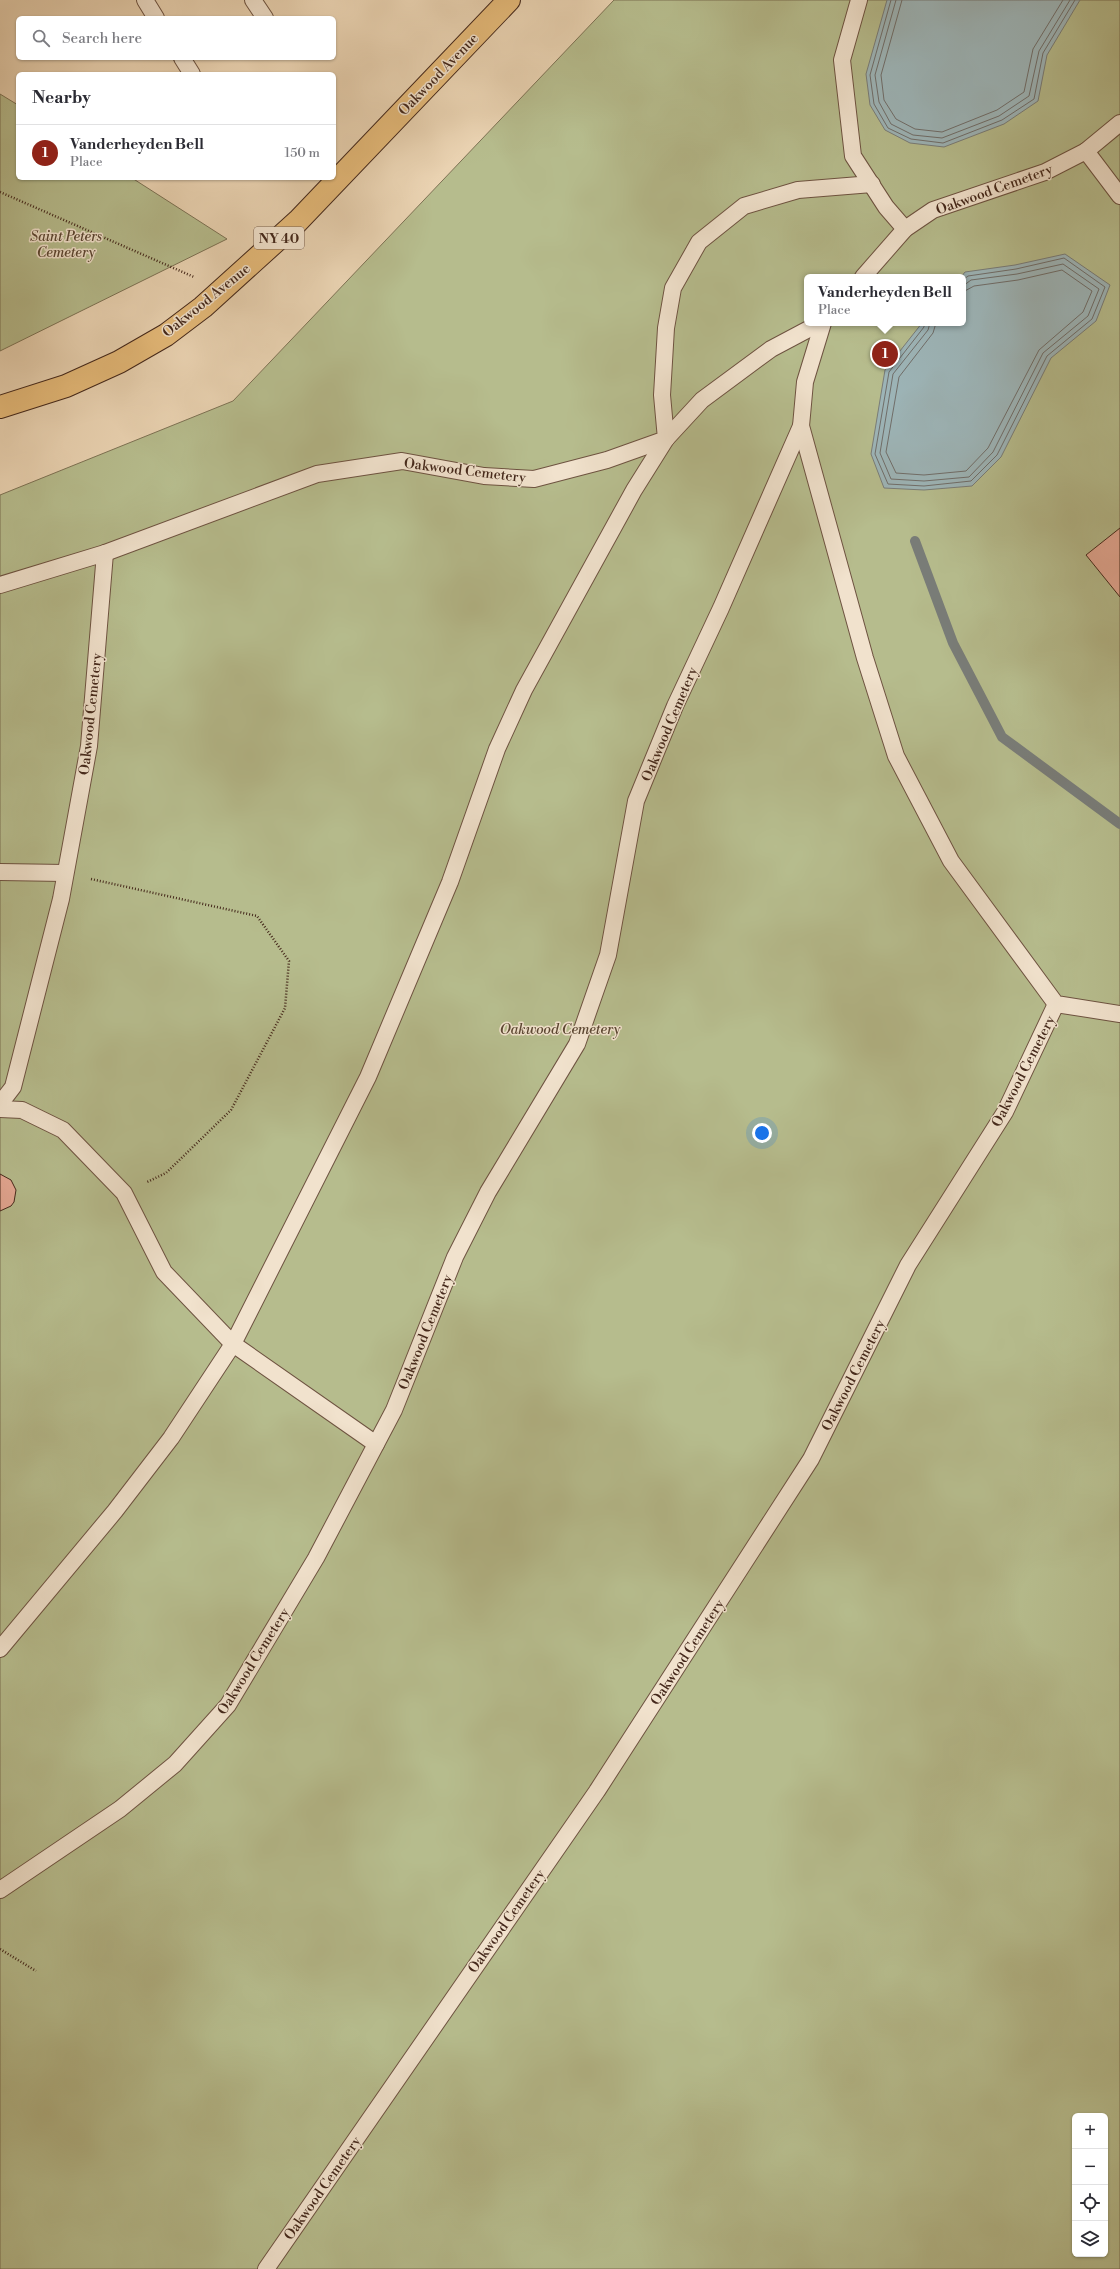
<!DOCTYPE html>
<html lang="en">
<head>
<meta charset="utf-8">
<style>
	body { margin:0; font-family:"Libre Bodoni",serif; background:#f2f2f3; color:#2b2b33 }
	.controls { position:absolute; right:12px; bottom:12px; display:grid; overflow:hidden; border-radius:6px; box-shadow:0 1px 3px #0004 }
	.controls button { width:36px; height:36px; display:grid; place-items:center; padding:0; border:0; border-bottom:1px solid #e1e1e2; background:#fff; color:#2b2b33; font:20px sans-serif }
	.you { position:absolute; left:762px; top:1133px; width:14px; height:14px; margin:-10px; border:3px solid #fff; border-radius:50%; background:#1a73e8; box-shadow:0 0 0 6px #1a73e833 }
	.badge { display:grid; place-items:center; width:26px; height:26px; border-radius:50%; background:#8f2418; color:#fff; font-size:13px; font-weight:700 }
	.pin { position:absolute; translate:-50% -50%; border:2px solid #fff; box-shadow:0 1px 4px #0006 }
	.popup { position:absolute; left:804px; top:274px; width:162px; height:52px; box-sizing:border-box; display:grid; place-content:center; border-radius:6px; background:#fff; filter:drop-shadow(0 1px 3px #0005); font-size:13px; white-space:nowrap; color:#7c7c81 }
	.popup b { font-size:15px; color:#2b2b33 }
	.popup::after { content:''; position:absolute; left:50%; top:100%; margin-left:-8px; border:8px solid transparent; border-top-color:#fff }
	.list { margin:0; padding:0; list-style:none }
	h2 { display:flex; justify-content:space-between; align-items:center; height:52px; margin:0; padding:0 16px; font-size:17px }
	h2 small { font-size:13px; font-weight:400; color:#7c7c81 }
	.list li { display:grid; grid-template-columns:26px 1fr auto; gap:12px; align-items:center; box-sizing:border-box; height:56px; padding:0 16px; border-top:1px solid #e1e1e2 }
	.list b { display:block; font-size:15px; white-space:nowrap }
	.list p { margin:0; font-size:13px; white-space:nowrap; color:#7c7c81 }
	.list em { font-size:13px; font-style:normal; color:#7c7c81 }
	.icon { flex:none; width:22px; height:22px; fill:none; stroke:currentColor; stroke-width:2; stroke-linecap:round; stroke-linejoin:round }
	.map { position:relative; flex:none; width:1120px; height:2269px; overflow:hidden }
	.search { position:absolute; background:#fff; box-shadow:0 1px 3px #0004; left:16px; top:16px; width:320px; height:44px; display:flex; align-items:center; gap:10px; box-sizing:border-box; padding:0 14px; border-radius:6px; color:#7c7c81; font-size:15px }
	.panel { position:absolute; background:#fff; box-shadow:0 1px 3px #0004; left:16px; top:72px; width:320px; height:108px; border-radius:6px }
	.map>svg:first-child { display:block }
</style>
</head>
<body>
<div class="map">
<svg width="1120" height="2269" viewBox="0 0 1120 2269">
	<rect width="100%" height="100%" fill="#ead3b2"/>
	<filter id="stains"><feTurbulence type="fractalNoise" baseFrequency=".005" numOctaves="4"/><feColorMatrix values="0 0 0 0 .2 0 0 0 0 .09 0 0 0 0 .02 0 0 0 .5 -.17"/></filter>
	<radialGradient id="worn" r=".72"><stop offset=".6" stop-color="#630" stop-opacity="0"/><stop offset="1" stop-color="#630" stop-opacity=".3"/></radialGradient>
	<g fill="#b6bc8d" stroke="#7d7254" fill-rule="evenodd">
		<path d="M 614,0 L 1120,0 L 1120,2269 L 0,2269 L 0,495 L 233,401 ZM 807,277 L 963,277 L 963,323 L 807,323 ZM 1075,2116 L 1105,2116 L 1105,2254 L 1075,2254 Z"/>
		<polygon points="0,94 18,105 18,178 132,178 227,239 0,351"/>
	</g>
	<g fill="#9db5b8" stroke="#797d79">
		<polygon points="887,0 1080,0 1047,55 1038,101 1004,124 944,147 910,143 885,130 870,105 866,74"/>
		<polygon points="1065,254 1110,285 1096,321 1051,358 1001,457 972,486 924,490 884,488 871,454 885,370 922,323 963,323 963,277 961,277 965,272 1015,265"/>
	</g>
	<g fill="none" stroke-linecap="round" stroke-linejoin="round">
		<g stroke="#706e6a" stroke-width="1">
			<polyline points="891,0 870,75 874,104 888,128 911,139 943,143 1002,120 1034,99 1043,53 1075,0"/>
			<polyline points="896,0 875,75 879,102 891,124 913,135 942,138 999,116 1029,96 1039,51 1070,0"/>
			<polyline points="902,0 881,75 884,100 896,119 915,129 942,132 997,110 1024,92 1033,49 1063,0"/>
			<polyline points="924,323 924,327 889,372 875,454 888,484 924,486 971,481 997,455 1047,356 1092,319 1105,287 1064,258 1016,269 968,276 963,280"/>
			<polyline points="930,323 928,330 893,374 880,453 891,479 924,481 969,477 993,452 1043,353 1088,316 1099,289 1063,264 1017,274 971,280 963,286"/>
			<polyline points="936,323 933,333 899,377 886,452 896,473 924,475 966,471 988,448 1039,350 1083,312 1092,291 1062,270 1018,280 974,286 963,292"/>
		</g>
		<polyline stroke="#797d79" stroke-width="10" points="915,541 953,643 1002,737 1120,824"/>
	</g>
	<g fill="#e6a995" stroke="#44281b">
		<polygon points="1120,528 1120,597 1086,555"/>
		<polygon points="0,1174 11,1180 16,1190 14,1202 11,1206 0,1211"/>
	</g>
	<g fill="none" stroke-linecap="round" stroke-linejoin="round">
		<defs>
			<g id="service">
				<polyline points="145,0 156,18"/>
				<polyline points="253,0 265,18"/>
				<polyline points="859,0 842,60 853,156 886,207 905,229"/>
				<polyline points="182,58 192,74"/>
				<polyline points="1086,151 1120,123"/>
				<polyline points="863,277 905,229 933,210 1045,172 1086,151 1120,196"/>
				<polyline points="823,323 805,382 801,426 865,658 896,756 951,861 1056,1004 1120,1014"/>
				<polyline points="0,585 105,553 317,474 402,461 484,476 534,479 607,460 666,439 662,395 666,328 673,288 699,242 744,206 798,190 872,184"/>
				<polyline points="0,872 65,873"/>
				<polyline points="0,1104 13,1087 61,899 89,746 105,553"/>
				<polyline points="0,1109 22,1110 63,1130 124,1193 164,1272 233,1344 376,1444"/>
				<polyline points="0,1649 115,1511 171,1438 233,1344 368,1077 450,882 497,749 524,690 634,490 666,439 702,400 771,349 820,323"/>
				<polyline points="0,1890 120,1809 175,1764 228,1705 316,1558 394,1410 455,1257 488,1192 577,1044 608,955 636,801 675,706 721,608 801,426"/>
				<polyline points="266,2269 597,1791 811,1459 908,1265 1005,1112 1056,1004"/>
			</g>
			<polyline id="primary" points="0,407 66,386 119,362 166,335 203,307 298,221 509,0"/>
		</defs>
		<use href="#service" stroke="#6e5341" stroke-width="18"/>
		<use href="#primary" stroke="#44281b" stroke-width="24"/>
		<g stroke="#44281b" stroke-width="2.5" stroke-dasharray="1 2" stroke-linecap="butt">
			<polyline points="0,192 194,277"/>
			<polyline points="91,879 257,916 289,961 285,1008 231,1110 166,1173 147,1182"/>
			<polyline points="0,1949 36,1971"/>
		</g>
		<use href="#service" stroke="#f1e2cd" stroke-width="16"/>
		<use href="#primary" stroke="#e5ba79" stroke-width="22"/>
	</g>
	<g text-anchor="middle" stroke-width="3" stroke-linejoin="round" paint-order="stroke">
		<rect fill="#f1e2cd" stroke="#786050" stroke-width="1" x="254" y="227" width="50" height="22" rx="3"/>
		<g font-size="13" font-weight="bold" fill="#44281b">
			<text x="279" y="243">NY 40</text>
		</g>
		<g font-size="14" fill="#44281b" stroke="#f1e2cd">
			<text transform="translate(438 74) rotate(-46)" y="5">Oakwood Avenue</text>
			<text transform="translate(994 189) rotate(-20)" y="5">Oakwood Cemetery</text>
			<text transform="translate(206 300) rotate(-39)" y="5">Oakwood Avenue</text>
			<text transform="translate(465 470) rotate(7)" y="5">Oakwood Cemetery</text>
			<text transform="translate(90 714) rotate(-84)" y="5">Oakwood Cemetery</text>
			<text transform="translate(669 724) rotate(-67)" y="5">Oakwood Cemetery</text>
			<text transform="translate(1023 1071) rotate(-63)" y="5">Oakwood Cemetery</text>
			<text transform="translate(425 1332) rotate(-68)" y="5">Oakwood Cemetery</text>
			<text transform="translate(853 1375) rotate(-63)" y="5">Oakwood Cemetery</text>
			<text transform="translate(687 1652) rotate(-57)" y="5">Oakwood Cemetery</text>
			<text transform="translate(253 1661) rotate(-58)" y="5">Oakwood Cemetery</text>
			<text transform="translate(506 1921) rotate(-55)" y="5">Oakwood Cemetery</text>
			<text transform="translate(322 2188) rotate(-55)" y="5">Oakwood Cemetery</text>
		</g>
		<g font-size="14" font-style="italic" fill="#5b4632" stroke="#f1e2cd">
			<text x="66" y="241">Saint Peters<tspan x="66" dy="16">Cemetery</tspan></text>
			<text x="560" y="1034">Oakwood Cemetery</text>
		</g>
	</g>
	<rect width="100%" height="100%" filter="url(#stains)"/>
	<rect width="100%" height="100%" fill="url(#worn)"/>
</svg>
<div class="controls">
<button>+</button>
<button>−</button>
<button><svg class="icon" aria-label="locate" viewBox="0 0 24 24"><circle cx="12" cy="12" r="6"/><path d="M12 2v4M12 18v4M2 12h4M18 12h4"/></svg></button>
<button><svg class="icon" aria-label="layers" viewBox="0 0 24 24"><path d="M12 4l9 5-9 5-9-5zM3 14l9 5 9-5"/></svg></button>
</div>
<div class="you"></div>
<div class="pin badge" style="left:885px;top:354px">1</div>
<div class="popup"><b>Vanderheyden Bell</b>Place</div>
<div class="search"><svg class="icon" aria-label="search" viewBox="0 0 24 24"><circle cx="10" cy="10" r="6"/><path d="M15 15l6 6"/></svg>Search here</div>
<section class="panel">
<h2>Nearby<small></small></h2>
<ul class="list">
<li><span class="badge">1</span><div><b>Vanderheyden Bell</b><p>Place</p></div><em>150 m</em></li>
</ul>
</section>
</div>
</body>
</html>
